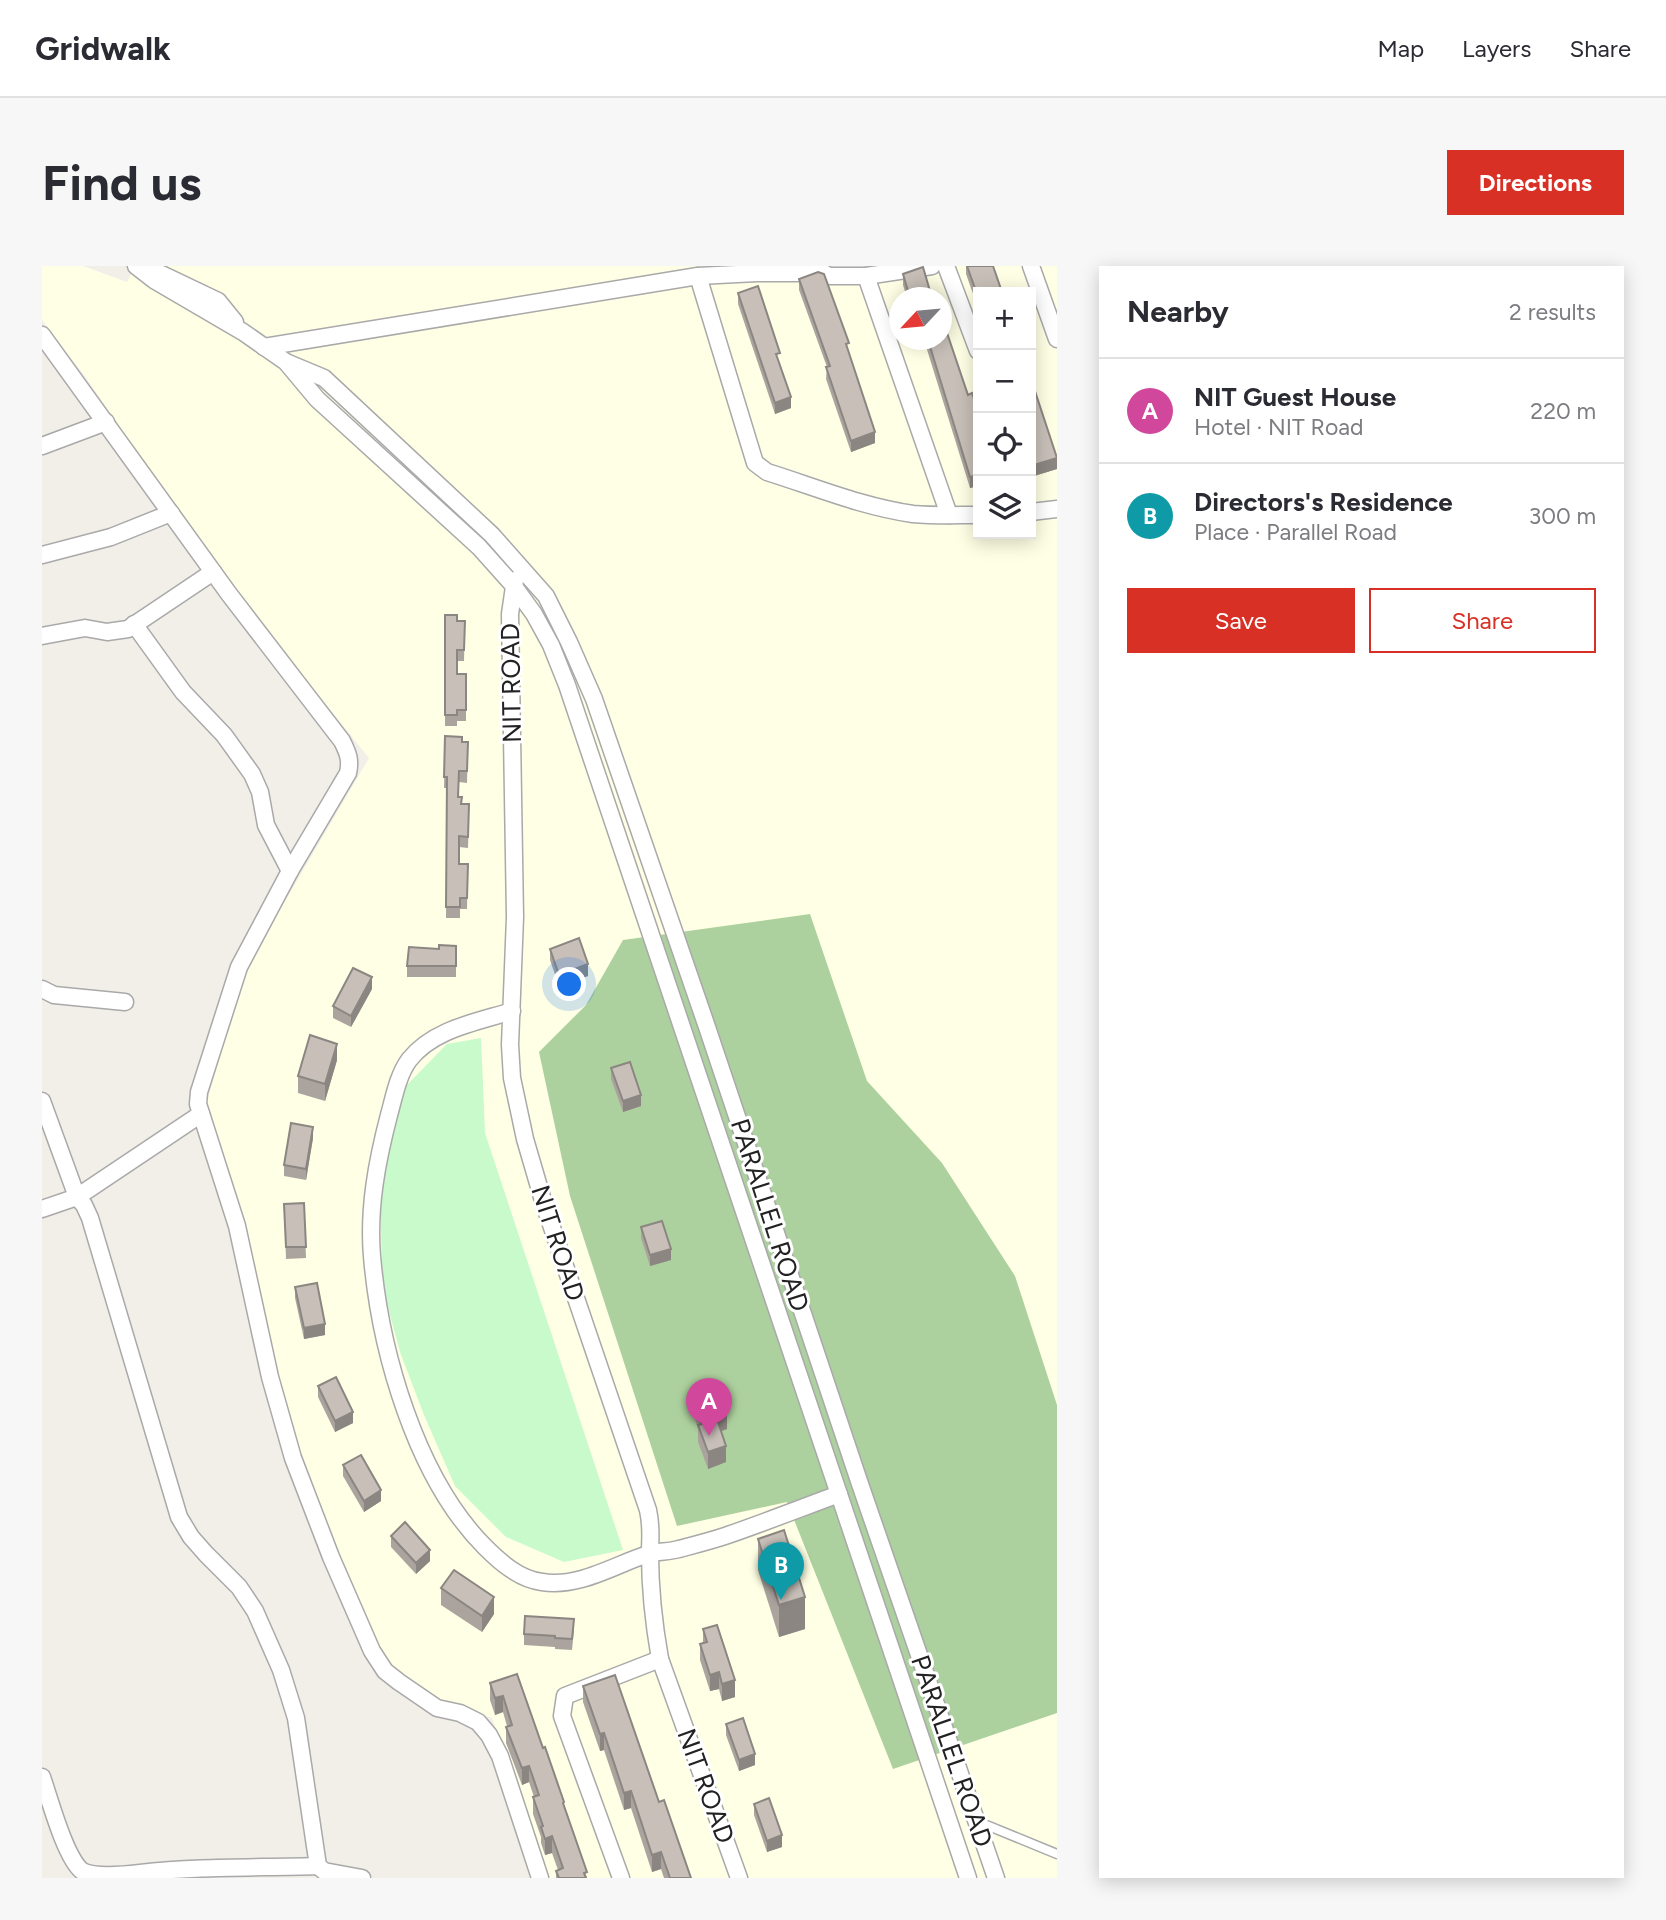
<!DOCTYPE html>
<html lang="en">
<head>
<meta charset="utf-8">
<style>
	body { margin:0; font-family:Figtree,sans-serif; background:#f7f7f7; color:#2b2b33 }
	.controls { position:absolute; right:21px; top:21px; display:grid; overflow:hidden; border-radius:0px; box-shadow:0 4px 18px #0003 }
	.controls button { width:63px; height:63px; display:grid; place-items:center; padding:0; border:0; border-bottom:2px solid #e1e1e2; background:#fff; color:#2b2b33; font:35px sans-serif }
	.compass { position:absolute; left:847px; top:21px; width:63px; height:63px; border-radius:50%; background:#fff; box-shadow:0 4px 18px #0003; rotate:244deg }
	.you { position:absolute; left:528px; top:719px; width:24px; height:24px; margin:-18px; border:5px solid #fff; border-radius:50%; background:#1a73e8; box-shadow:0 0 0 10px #1a73e833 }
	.badge { display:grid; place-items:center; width:46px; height:46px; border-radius:50%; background:#d93025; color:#fff; font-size:23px; font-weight:700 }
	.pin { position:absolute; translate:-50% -58px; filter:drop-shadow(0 2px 4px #0008) }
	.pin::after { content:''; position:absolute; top:37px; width:24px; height:21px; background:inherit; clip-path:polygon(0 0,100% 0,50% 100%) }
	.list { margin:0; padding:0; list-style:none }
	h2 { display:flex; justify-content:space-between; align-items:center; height:91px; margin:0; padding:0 28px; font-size:30px }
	h2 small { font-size:23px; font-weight:400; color:#7c7c81 }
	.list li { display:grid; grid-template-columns:46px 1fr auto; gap:21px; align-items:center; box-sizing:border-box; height:105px; padding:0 28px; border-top:2px solid #e1e1e2 }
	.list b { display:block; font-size:26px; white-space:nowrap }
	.list p { margin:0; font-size:23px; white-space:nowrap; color:#7c7c81 }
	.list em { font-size:23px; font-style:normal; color:#7c7c81 }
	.actions { display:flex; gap:14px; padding:21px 28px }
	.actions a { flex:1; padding:16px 0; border:2px solid #d93025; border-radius:0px; text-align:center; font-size:24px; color:#d93025 }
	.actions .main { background:#d93025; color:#fff }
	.icon { flex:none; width:38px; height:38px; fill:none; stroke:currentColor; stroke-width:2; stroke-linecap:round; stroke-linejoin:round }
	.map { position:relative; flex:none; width:1015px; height:1612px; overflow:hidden; border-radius:0px }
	header { display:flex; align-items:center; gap:42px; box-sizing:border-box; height:98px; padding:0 35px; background:#fff; border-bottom:2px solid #e1e1e2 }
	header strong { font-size:33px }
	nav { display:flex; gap:38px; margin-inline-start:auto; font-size:24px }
	.intro { display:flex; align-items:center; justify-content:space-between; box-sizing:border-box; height:168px; padding:0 42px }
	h1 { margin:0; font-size:49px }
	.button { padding:18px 32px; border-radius:0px; background:#d93025; color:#fff; font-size:24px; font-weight:700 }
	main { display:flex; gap:42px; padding:0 42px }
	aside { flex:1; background:#fff; border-radius:0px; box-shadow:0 4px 18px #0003 }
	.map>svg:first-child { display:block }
</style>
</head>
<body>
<header>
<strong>Gridwalk</strong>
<nav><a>Map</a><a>Layers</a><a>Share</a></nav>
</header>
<div class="intro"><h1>Find us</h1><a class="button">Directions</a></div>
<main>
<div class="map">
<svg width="1015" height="1612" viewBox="0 0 1015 1612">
	<rect width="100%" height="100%" fill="#f2efe9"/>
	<path fill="#ffffe5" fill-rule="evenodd" d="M 0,0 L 41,0 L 85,16 L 94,0 L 790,0 L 792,5 L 832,0 L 1015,0 L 1015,1612 L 507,1612 L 450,1452 L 395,1436 L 344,1397 L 328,1369 L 255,1183 L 221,1056 L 205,972 L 165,836 L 186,760 L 205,704 L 226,664 L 327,492 L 213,350 L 110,208 L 42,109 L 0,54 ZM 936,26 L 989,26 L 989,268 L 936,268 ZM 858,32 L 900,32 L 900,74 L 858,74 Z"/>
	<polygon fill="#add19e" points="768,648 825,815 900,897 973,1010 1015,1139 1015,1447 851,1503 745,1236 635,1260 528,930 497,786 544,739 581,674"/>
	<polygon fill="#c8facc" points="439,772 443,867 581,1284 522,1296 464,1271 413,1220 382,1149 358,1086 341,1023 338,936 348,877 364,820 405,778"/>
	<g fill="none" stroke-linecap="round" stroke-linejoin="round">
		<defs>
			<polyline id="lane" points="937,1556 1015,1588"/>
			<g id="street">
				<polyline points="94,0 112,14 201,66 244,96 275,133 437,281 471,319 492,348 509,379 525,419 926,1612"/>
				<polyline points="904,0 936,85"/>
				<polyline points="989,0 1015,73"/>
				<polyline points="113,5 176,35 193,56"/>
				<path d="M 656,10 L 713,197 L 725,206 C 773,221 821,241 871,248 C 893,250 915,249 936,249"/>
				<polyline points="824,10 907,249"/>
				<path d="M 0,69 L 187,328 L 300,475 C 306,487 309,494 306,507 L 248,605 L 197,701 L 157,826 L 156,838 L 195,960 L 228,1111 L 251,1192 L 289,1291 L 330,1385 L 343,1405 L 357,1416 L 395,1442 L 418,1447 L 436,1456 L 447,1469 L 458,1490 L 498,1612"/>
				<polyline points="222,81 656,10 715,7 782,7 787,10 824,10 890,0"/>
				<polyline points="246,97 282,112 450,269 504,330 527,376 552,433 665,761 818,1218 954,1612"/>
				<polyline points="0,180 64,156"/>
				<polyline points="989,246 1015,243"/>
				<polyline points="0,289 69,271 129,247"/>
				<path d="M 473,314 L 468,348 L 473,651 L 468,779 L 470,812 L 483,873 L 502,938 L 606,1244 C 610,1262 608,1270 608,1288 C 608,1323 612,1359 618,1393 L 697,1612"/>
				<polyline points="92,358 141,426 182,469 210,508 218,526 224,559 248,605"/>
				<polyline points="0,370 43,362 65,366 86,363 171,306"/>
				<polyline points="0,723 12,729 83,736"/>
				<path d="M 470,745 C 435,756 391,763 367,794 C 356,809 352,831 347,849 C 335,895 326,942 330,990 C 338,1085 374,1212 443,1281 C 458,1296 477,1313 500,1316 C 537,1322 572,1299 606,1288 C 616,1285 627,1286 637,1283 C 652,1279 668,1275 683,1270 C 721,1257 759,1242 797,1228"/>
				<polyline points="0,835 35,931 159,848"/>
				<polyline points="0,943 35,931 42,939 48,952 137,1251 149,1271 164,1288 197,1321 213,1345 239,1404 254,1452 276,1600 282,1605 320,1612"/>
				<path d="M 0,1511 C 8,1534 23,1591 40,1605 C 54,1612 81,1609 98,1607 C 156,1600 217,1602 276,1600"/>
				<polyline points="579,1612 520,1450 523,1430 618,1393"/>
			</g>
		</defs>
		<use href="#lane" stroke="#a9a9a9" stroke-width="11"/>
		<use href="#street" stroke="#a9a9a9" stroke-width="19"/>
		<use href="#lane" stroke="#fff" stroke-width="8"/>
		<use href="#street" stroke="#fff" stroke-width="16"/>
	</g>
	<g fill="#aba49e">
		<polygon points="924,0 951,0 936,26 935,39 924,8"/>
		<polygon points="861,8 890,32 865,32 861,19"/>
		<polygon points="757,13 807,88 833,177 809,186 784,113 785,101 757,24"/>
		<polygon points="696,27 738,98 749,142 733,148 696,38"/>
		<polygon points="882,74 900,74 926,129 936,145 936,220 928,222"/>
		<polygon points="989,113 1015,192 1015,203 992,210 989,199"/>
		<polygon points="403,349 415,355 423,355 422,395 415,395 415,408 424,408 424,455 415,455 415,460 403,460"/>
		<polygon points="403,470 420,476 426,476 425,517 417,516 417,531 420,538 427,549 426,582 417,581 417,598 426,598 425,643 418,643 418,652 404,652 405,522 402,522"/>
		<polygon points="414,680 414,711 365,711 365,700 397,683"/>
		<polygon points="508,683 546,710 517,720 508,694"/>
		<polygon points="330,723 309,761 291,752 291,740"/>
		<polygon points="295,794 283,835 256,827 256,810"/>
		<polygon points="569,802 599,840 581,846 569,813"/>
		<polygon points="271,872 264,914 242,910 242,899"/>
		<polygon points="262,937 264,992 244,993 242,938"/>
		<polygon points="599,961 629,994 608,1000 599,972"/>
		<polygon points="253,1021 283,1069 262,1073 253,1032"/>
		<polygon points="276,1120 311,1157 293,1166 276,1131"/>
		<polygon points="661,1121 685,1163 679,1165 684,1196 666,1203 656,1176 656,1163 653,1153 653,1137 661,1134"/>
		<polygon points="301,1199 339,1235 322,1246 301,1210"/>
		<polygon points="349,1270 388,1295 374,1308 349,1281"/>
		<polygon points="716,1273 763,1363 737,1371 716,1304"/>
		<polygon points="399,1322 452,1348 440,1366 399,1339"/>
		<polygon points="661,1363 693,1431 680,1435 677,1423 668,1425 658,1394 658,1378 661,1377"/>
		<polygon points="532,1364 530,1384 513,1383 513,1381 482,1379 482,1368"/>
		<polygon points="475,1408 522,1541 545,1612 514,1612 514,1605 516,1604 510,1587 503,1589 499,1577 499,1571 491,1548 491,1531 492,1531 487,1516 480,1519 464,1477 464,1461 465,1460 461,1446 453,1449 448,1434 448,1417"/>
		<polygon points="541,1420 617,1536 649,1612 622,1612 619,1603 610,1606 589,1542 582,1544 562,1484 558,1485 541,1436"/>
		<polygon points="684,1458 713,1499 697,1505 684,1469"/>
		<polygon points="712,1538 740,1581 725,1586 712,1549"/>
	</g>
	<g fill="#8b8681">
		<rect x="935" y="28" width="1" height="11"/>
		<polygon points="749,131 749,142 733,148 733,137"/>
		<polygon points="833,166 833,177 809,186 809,175"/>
		<polygon points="1015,192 1015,203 992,210 992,199"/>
		<polygon points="936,209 936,220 928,222 928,211"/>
		<polygon points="546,698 546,710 517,720 517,709"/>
		<polygon points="330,711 330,723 309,761 309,750"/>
		<polygon points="295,778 295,794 283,835 283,818"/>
		<polygon points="599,829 599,840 581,846 581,835"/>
		<polygon points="271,861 271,872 264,914 264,903"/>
		<polygon points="629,983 629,994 608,1000 608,989"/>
		<polygon points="283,1058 283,1069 262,1073 262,1062"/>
		<polygon points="311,1146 311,1157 293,1166 293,1155"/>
		<polygon points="685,1147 685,1163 674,1167 674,1150"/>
		<polygon points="684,1180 684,1196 666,1203 666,1186"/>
		<polygon points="339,1224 339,1235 322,1246 322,1235"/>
		<polygon points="388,1284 388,1295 374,1308 374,1297"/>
		<polygon points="452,1331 452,1348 440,1366 440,1350"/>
		<polygon points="763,1331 763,1363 737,1371 737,1339"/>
		<polygon points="677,1406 677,1423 668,1425 668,1409"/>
		<polygon points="693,1414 693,1431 680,1435 680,1418"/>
		<polygon points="461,1430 461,1446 453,1449 453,1432"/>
		<polygon points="562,1467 562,1484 558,1485 558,1468"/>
		<polygon points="713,1488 713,1499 697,1505 697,1494"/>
		<polygon points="487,1500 487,1516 480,1519 480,1502"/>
		<polygon points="589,1525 589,1542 582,1544 582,1527"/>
		<polygon points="740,1569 740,1581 725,1586 725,1575"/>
		<polygon points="510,1570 510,1587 503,1589 503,1573"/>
		<polygon points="619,1586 619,1603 610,1606 610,1589"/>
	</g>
	<g fill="#c7bfb8" stroke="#8b8681" stroke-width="2">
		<polygon points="925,0 951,0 960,26 936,26 936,28 935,28"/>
		<polygon points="881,1 890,32 868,32 861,8"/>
		<polygon points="776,6 782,8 807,77 804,78 833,166 809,175 784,101 788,100 757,13"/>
		<polygon points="716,20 738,87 734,88 749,131 733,137 696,27"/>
		<polygon points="900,52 926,129 930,127 936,145 936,209 928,211 886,74 900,74"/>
		<polygon points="989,113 1015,192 992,199 989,188"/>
		<polygon points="403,349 415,349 415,355 423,355 422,384 415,384 415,408 424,408 424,444 415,444 415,449 403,449"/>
		<polygon points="403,470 420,471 420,476 426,476 425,505 417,505 416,531 420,531 419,538 427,538 426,571 417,570 417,598 426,598 425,632 418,632 418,641 404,641 405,511 402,511"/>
		<polygon points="537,672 546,698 517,709 508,683"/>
		<polygon points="397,679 414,680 414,700 365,700 367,681 397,683"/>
		<polygon points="311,702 330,711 309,750 291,740"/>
		<polygon points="268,769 295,778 283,818 256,810"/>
		<polygon points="588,796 599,829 581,835 569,802"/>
		<polygon points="249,857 271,861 264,903 242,899"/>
		<polygon points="262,937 264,981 244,981 242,938"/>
		<polygon points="620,955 629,983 608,989 599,961"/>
		<polygon points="275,1017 283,1058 262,1062 253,1021"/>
		<polygon points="294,1111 311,1146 293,1155 276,1120"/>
		<polygon points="674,1116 685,1147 674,1150 684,1180 666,1186 656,1159 660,1158 653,1137 665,1133 661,1121"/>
		<polygon points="319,1189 339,1224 322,1235 301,1199"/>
		<polygon points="363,1256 388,1284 374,1297 349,1270"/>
		<polygon points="742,1264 763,1331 737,1339 716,1273"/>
		<polygon points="412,1304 452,1331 440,1350 399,1322"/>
		<polygon points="483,1350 532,1353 530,1373 513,1372 513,1370 482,1368"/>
		<polygon points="675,1359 693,1414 680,1418 677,1406 668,1409 658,1378 665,1376 661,1363"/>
		<polygon points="475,1408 501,1482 503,1481 522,1536 521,1537 545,1606 542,1607 544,1612 517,1612 514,1605 521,1602 510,1570 503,1573 499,1561 501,1560 491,1531 497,1529 487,1500 480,1502 464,1461 470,1459 461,1430 453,1432 448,1417"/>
		<polygon points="573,1409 617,1536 622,1534 649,1612 628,1612 619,1586 610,1589 589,1525 582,1527 562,1467 558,1468 541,1420"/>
		<polygon points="701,1452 713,1488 697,1494 684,1458"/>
		<polygon points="727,1532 740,1569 725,1575 712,1538"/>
	</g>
	<g text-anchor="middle" stroke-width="6" stroke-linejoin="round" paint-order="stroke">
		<g font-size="26" fill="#222" stroke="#fff">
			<text transform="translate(469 417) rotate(-91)" y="9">NIT ROAD</text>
			<text transform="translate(728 949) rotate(72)" y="9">PARALLEL ROAD</text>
			<text transform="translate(516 977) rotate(72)" y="9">NIT ROAD</text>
			<text transform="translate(910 1485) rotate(71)" y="9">PARALLEL ROAD</text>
			<text transform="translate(664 1520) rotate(70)" y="9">NIT ROAD</text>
		</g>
	</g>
</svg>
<div class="controls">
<button>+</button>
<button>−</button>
<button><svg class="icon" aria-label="locate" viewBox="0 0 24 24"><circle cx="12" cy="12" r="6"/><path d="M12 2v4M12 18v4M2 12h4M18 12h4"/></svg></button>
<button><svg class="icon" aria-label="layers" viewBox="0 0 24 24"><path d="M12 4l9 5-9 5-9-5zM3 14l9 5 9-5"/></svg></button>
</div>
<svg class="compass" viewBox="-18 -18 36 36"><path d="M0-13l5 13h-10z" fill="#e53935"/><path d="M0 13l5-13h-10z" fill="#7c7c81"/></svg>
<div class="you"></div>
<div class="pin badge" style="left:667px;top:1170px;background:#d1479c">A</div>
<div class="pin badge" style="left:739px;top:1334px;background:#0f9aa8">B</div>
</div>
<aside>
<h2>Nearby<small>2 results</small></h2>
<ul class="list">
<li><span class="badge" style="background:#d1479c">A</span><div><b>NIT Guest House</b><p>Hotel · NIT Road</p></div><em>220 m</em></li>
<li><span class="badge" style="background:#0f9aa8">B</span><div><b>Directors's Residence</b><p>Place · Parallel Road</p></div><em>300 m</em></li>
</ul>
<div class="actions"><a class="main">Save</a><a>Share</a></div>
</aside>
</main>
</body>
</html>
